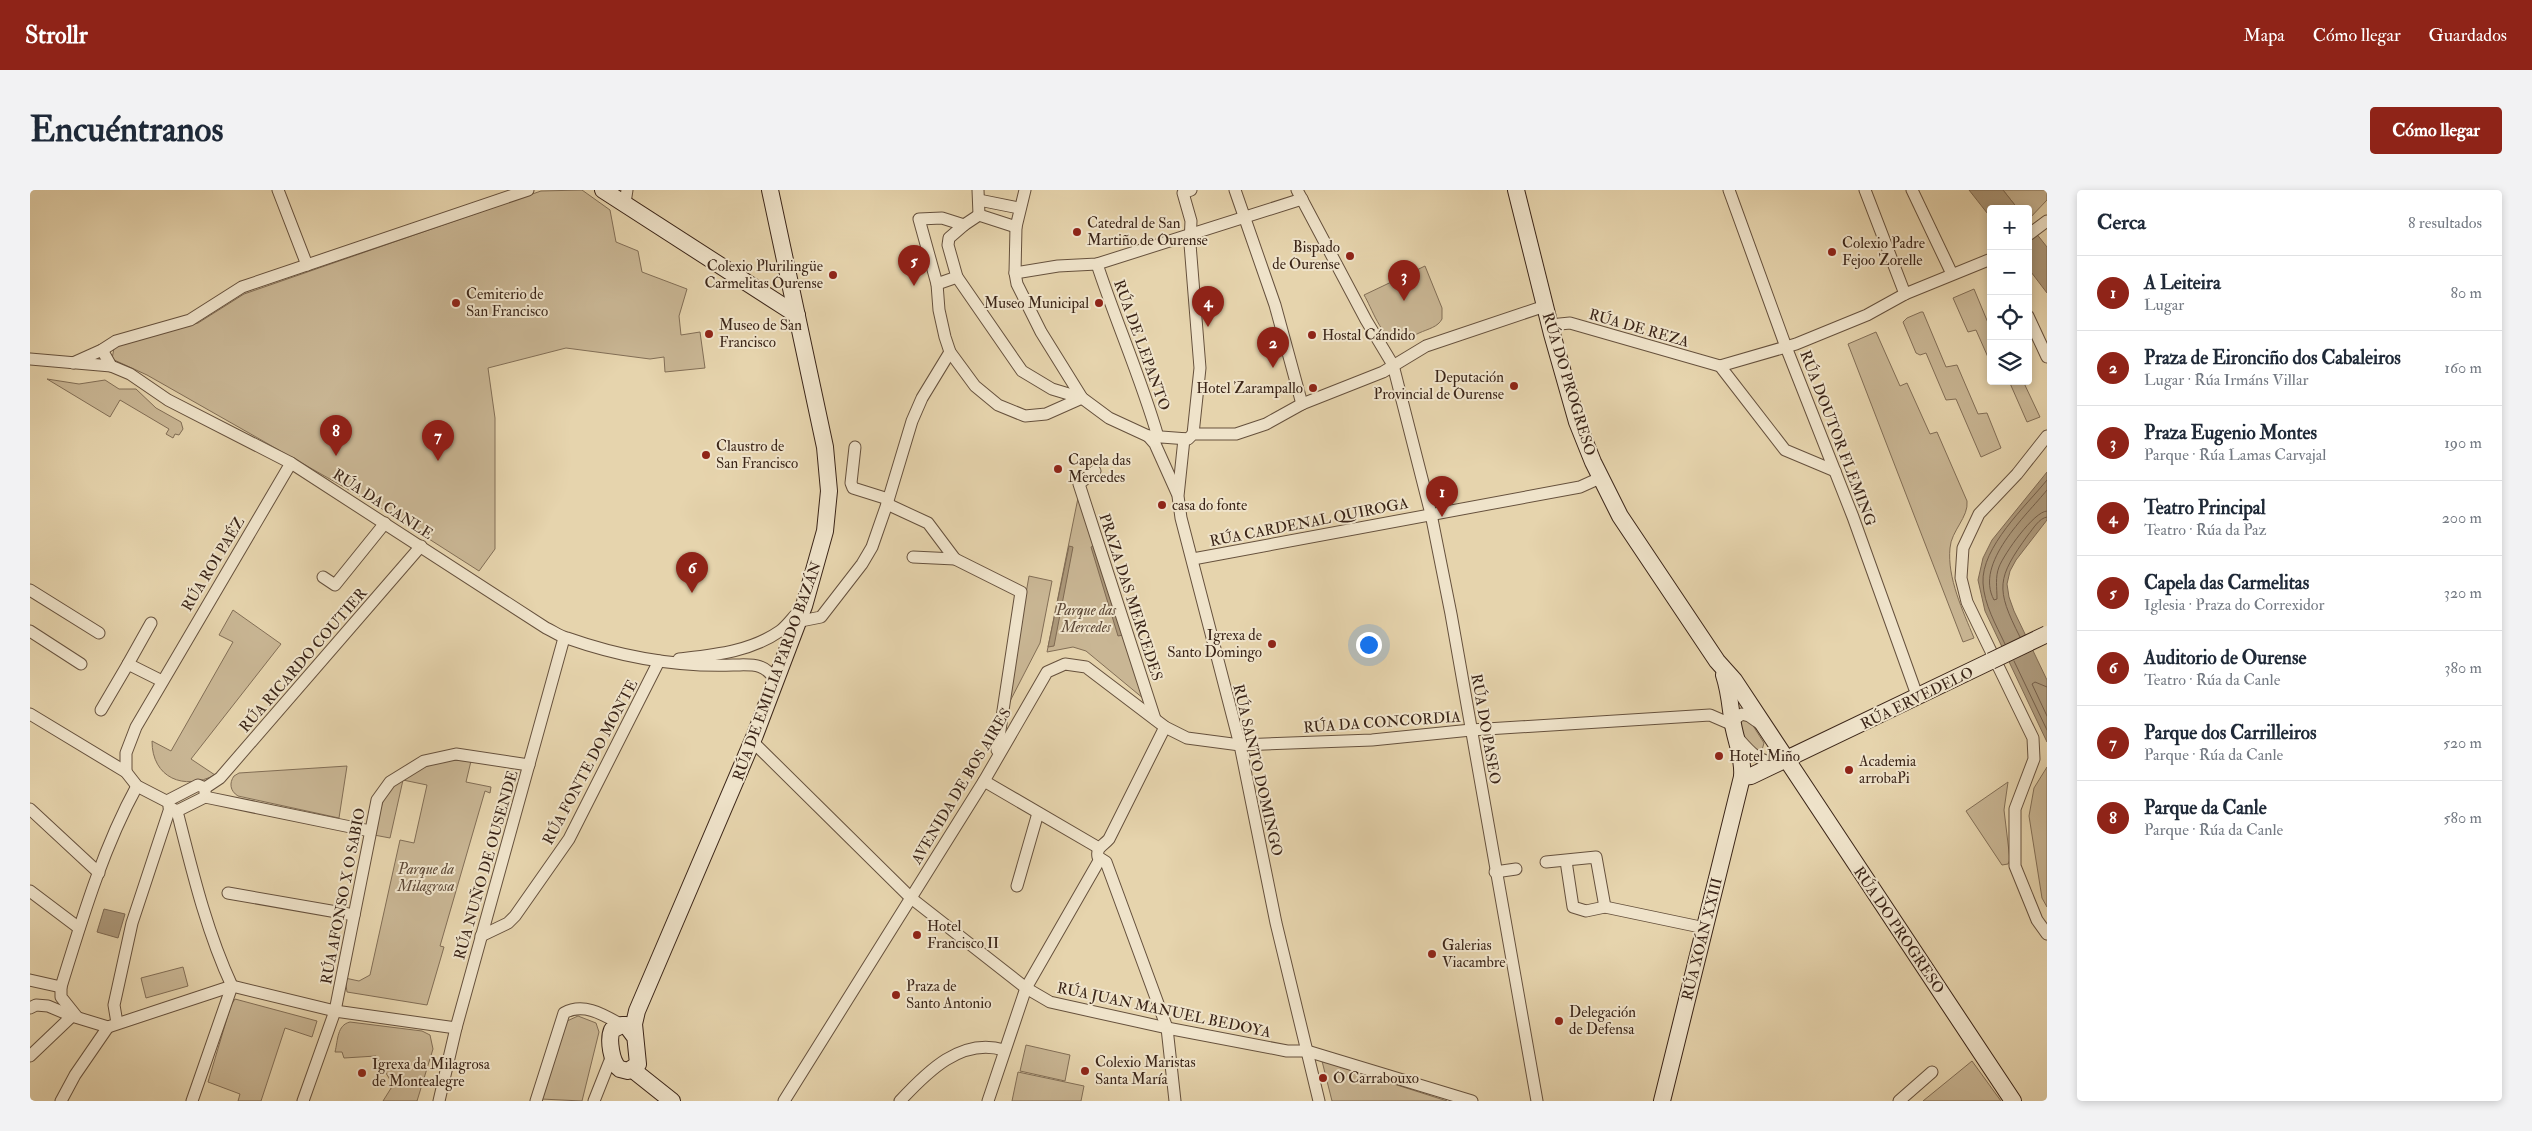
<!DOCTYPE html>
<html lang="es">
<head>
<meta charset="utf-8">
<style>
	body { margin:0; font-family:"IM FELL Double Pica",serif; background:#f2f2f3; color:#1f2937 }
	.controls { position:absolute; right:15px; top:15px; display:grid; overflow:hidden; border-radius:5px; box-shadow:0 2px 8px #0003 }
	.controls button { width:45px; height:45px; display:grid; place-items:center; padding:0; border:0; border-bottom:1px solid #e0e1e3; background:#fff; color:#1f2937; font:25px sans-serif }
	.you { position:absolute; left:1338px; top:454px; width:18px; height:18px; margin:-12px; border:4px solid #fff; border-radius:50%; background:#1a73e8; box-shadow:0 0 0 8px #1a73e833 }
	.badge { display:grid; place-items:center; width:32px; height:32px; border-radius:50%; background:#8f2418; color:#fff; font-size:16px; font-weight:700 }
	.pin { position:absolute; translate:-50% -41px; filter:drop-shadow(0 1px 2px #0008) }
	.pin::after { content:''; position:absolute; top:26px; width:18px; height:15px; background:inherit; clip-path:polygon(0 0,100% 0,50% 100%) }
	.list { margin:0; padding:0; list-style:none }
	h2 { display:flex; justify-content:space-between; align-items:center; height:65px; margin:0; padding:0 20px; font-size:21px }
	h2 small { font-size:16px; font-weight:400; color:#747a83 }
	.list li { display:grid; grid-template-columns:32px 1fr auto; gap:15px; align-items:center; box-sizing:border-box; height:75px; padding:0 20px; border-top:1px solid #e0e1e3 }
	.list b { display:block; font-size:19px; white-space:nowrap }
	.list p { margin:0; font-size:16px; white-space:nowrap; color:#747a83 }
	.list em { font-size:16px; font-style:normal; color:#747a83 }
	.icon { flex:none; width:28px; height:28px; fill:none; stroke:currentColor; stroke-width:2; stroke-linecap:round; stroke-linejoin:round }
	.map { position:relative; flex:none; width:2017px; height:911px; overflow:hidden; border-radius:5px }
	header { display:flex; align-items:center; gap:30px; box-sizing:border-box; height:70px; padding:0 25px; background:#8f2418; color:#fff }
	header strong { font-size:24px }
	nav { display:flex; gap:28px; margin-inline-start:auto; font-size:18px }
	.intro { display:flex; align-items:center; justify-content:space-between; box-sizing:border-box; height:120px; padding:0 30px }
	h1 { margin:0; font-size:35px }
	.button { padding:12px 22px; border-radius:5px; background:#8f2418; color:#fff; font-size:18px; font-weight:700 }
	main { display:flex; gap:30px; padding:0 30px }
	aside { flex:1; background:#fff; border-radius:5px; box-shadow:0 2px 8px #0003 }
	.map>svg:first-child { display:block }
</style>
</head>
<body>
<header>
<strong>Strollr</strong>
<nav><a>Mapa</a><a>Cómo llegar</a><a>Guardados</a></nav>
</header>
<div class="intro"><h1>Encuéntranos</h1><a class="button">Cómo llegar</a></div>
<main>
<div class="map">
<svg width="2017" height="911" viewBox="0 0 2017 911">
	<rect width="100%" height="100%" fill="#e6d4ad"/>
	<filter id="stains"><feTurbulence type="fractalNoise" baseFrequency=".004" numOctaves="4"/><feColorMatrix values="0 0 0 0 .2 0 0 0 0 .09 0 0 0 0 .02 0 0 0 .5 -.17"/></filter>
	<radialGradient id="worn" r=".72"><stop offset=".6" stop-color="#630" stop-opacity="0"/><stop offset="1" stop-color="#630" stop-opacity=".3"/></radialGradient>
	<g fill="#c9b694" stroke="#826e56">
		<polygon points="552,0 580,20 586,52 608,61 612,82 657,99 649,126 651,145 670,142 675,178 635,182 634,167 620,169 536,158 458,178 465,228 465,359 449,381 349,317 117,185 82,169 84,158 94,153 168,133 214,104 511,1"/>
		<polygon points="1973,0 2017,0 2017,10 1998,30 1998,19 1988,19"/>
		<path d="M 1395,76 L 1412,118 L 1412,129 C 1408,137 1398,139 1389,143 C 1383,146 1375,151 1367,151 C 1352,150 1341,116 1334,105 Z"/>
		<polygon points="1944,99 1961,140 1961,174 1946,140 1938,142 1923,108"/>
		<polygon points="1891,122 1893,122 1916,177 1927,175 1948,224 1957,223 1971,258 1951,267 1926,209 1916,210 1896,163 1890,165 1886,163 1873,132 1877,128"/>
		<path d="M 1846,142 L 1870,196 L 1877,193 L 1900,244 L 1907,242 L 1937,311 C 1939,327 1921,341 1920,358 C 1917,388 1933,421 1944,448 L 1933,452 L 1818,154 Z"/>
		<polygon points="17,189 49,194 75,190 89,199 106,199 126,218 151,232 153,239 149,245 145,244 143,248 136,244 139,239 90,210 80,227"/>
		<polygon points="1979,191 1993,191 2010,227 1997,232"/>
		<polygon points="1049,303 1114,509 1056,461 1043,457 1017,462"/>
		<polygon points="999,386 1022,391 1010,453 976,519"/>
		<path d="M 203,420 L 251,454 L 161,569 L 185,585 C 154,601 122,588 122,551 L 141,561 L 203,452 L 189,445 Z"/>
		<polygon points="1712,530 1720,531 1734,553 1732,560 1729,562 1716,554 1709,536"/>
		<path d="M 418,570 L 441,571 L 436,592 L 461,597 L 460,603 L 455,601 L 410,756 L 414,757 L 397,815 L 317,802 L 315,788 L 329,791 L 340,785 L 370,650 L 384,653 L 397,595 L 373,590 L 360,648 L 344,645 C 354,591 368,584 418,570 Z"/>
		<path d="M 317,576 L 309,628 L 208,606 C 200,601 199,593 204,586 L 209,583 Z"/>
		<polygon points="2017,577 2017,717 2012,708 1999,626 2004,598"/>
		<polygon points="1978,592 1974,620 1980,670 1978,674 1972,675 1936,621"/>
		<polygon points="153,777 158,796 116,808 111,788"/>
		<polygon points="205,809 287,831 282,847 255,838 231,911 208,911 210,904 178,892 201,815"/>
		<polygon points="548,826 566,833 569,842 552,911 511,909 537,831"/>
		<path d="M 320,832 L 392,841 L 400,845 L 403,859 L 387,911 L 353,911 L 363,895 L 346,866 L 314,868 L 312,862 L 305,862 C 308,850 307,835 320,832 Z"/>
		<polygon points="996,855 1040,865 1035,891 990,881"/>
		<polygon points="1292,871 1417,911 1302,911"/>
		<polygon points="1942,871 1971,911 1893,911"/>
		<polygon points="988,882 1054,896 1051,911 982,911"/>
	</g>
	<g fill="#ac987a" stroke="#7f6a53">
		<polygon points="1939,0 1973,0 1988,19 1961,19 1961,28"/>
		<polygon points="1998,33 2017,57 2017,103 1998,78"/>
		<polygon points="2017,282 2017,330 1986,370 1980,381 1977,394 1979,407 1984,421 2017,490 2017,552 1955,421 1948,390 1953,368 1962,350"/>
		<polygon points="1065,355 1093,445 1088,446 1061,357"/>
		<polygon points="1039,356 1043,357 1024,456 1018,457"/>
		<polygon points="74,719 95,724 88,748 67,742"/>
	</g>
	<g fill="none" stroke-linecap="round" stroke-linejoin="round">
		<g stroke="#745e49" stroke-width="1">
			<path d="M 2017,300 C 1996,326 1944,373 1964,410 L 1967,409 C 1967,398 1965,387 1969,377 C 1974,364 2004,321 2017,321"/>
			<path d="M 1990,447 C 1965,398 1967,388 1998,345 C 2003,339 2009,328 2017,327"/>
			<path d="M 1975,454 C 1966,435 1954,414 1953,393 C 1951,357 1996,316 2017,290"/>
			<polyline points="1984,471 2017,540"/>
			<polyline points="2017,497 2005,492 2002,494 2017,526"/>
		</g>
		<defs>
			<g id="street">
				<polyline points="248,0 277,75"/>
				<polyline points="948,0 949,25 986,37"/>
				<polyline points="995,0 986,37 985,83 987,94 1011,142 1052,208 1079,228 1118,246"/>
				<polyline points="1161,0 1153,3 1161,31 1160,54 1170,178 1163,244"/>
				<polyline points="1205,0 1245,115 1272,214"/>
				<polyline points="1267,0 1336,130 1363,175 1401,324 1421,424 1507,911"/>
				<polyline points="1699,0 1756,157 1823,327 1888,508"/>
				<polyline points="1835,0 1875,104"/>
				<polyline points="1882,0 1922,84"/>
				<polyline points="949,10 989,18"/>
				<polyline points="595,13 597,0"/>
				<polyline points="949,25 934,35 912,28 889,29 907,94 909,120 915,147 920,162 945,196 968,215 995,226 1016,224 1052,208"/>
				<polyline points="1998,45 2017,31"/>
				<path d="M 1067,74 C 1086,132 1111,188 1128,247"/>
				<polyline points="985,83 1028,76 1067,74 1272,9"/>
				<polyline points="927,87 992,181 1022,199 1052,208"/>
				<polyline points="907,94 927,87 918,55 919,48 934,35"/>
				<polyline points="1998,126 2017,167"/>
				<polyline points="1520,135 1540,133 1690,176 1766,154 1837,125 1875,104 1961,69"/>
				<path d="M 72,160 L 81,176 L 100,184 L 138,210 L 261,273 L 516,438 C 523,441 529,446 537,448 C 591,467 646,477 703,475 C 722,475 734,472 746,491"/>
				<polyline points="0,169 81,176"/>
				<polyline points="43,173 72,160 86,151 160,130 212,97 498,0"/>
				<polyline points="1690,176 1755,260 1805,281"/>
				<polyline points="2017,246 1987,284 1949,324 1933,358 1931,388 1937,412 2003,548 2004,569 1985,619 1985,676 2007,730 2017,744"/>
				<polyline points="1154,249 1148,306 1151,328 1210,555 1246,733 1289,911"/>
				<polyline points="825,257 821,293 823,298 858,309"/>
				<polyline points="1065,281 1049,294 1125,529"/>
				<polyline points="1147,303 1125,254 1118,246 1158,249 1163,244 1206,244 1236,234 1272,214 1353,182 1396,156 1515,116"/>
				<polyline points="857,314 898,333 925,369"/>
				<polyline points="883,367 925,369 991,402 967,560"/>
				<polyline points="1163,369 1550,297 1570,288"/>
				<polyline points="293,387 305,395 355,333"/>
				<polyline points="0,400 69,443"/>
				<polyline points="766,432 791,427 832,374 842,357 857,314 882,231 892,208 920,162"/>
				<polyline points="0,441 51,474"/>
				<path d="M 649,469 C 683,465 720,462 750,441 C 757,436 763,427 769,421"/>
				<polyline points="98,474 121,433"/>
				<polyline points="71,520 98,474 132,491"/>
				<polyline points="0,524 96,582 107,596 138,612"/>
				<path d="M 1135,537 L 1079,649 C 1073,656 1066,657 1068,667 L 1076,672 L 1137,838 L 1145,911"/>
				<path d="M 1708,548 C 1720,562 1729,573 1748,572"/>
				<polyline points="723,552 881,708 996,798 1020,812 1137,838 1257,861 1277,861 1442,911"/>
				<polyline points="96,582 96,563 106,537 261,273"/>
				<polyline points="954,591 1069,658"/>
				<polyline points="175,598 190,588 391,356"/>
				<polyline points="175,607 340,641"/>
				<polyline points="0,619 69,683"/>
				<path d="M 147,621 L 139,617 L 139,610 L 168,595 L 175,598 L 175,607 L 147,621 C 162,680 176,740 202,796"/>
				<polyline points="1536,671 1543,717 1556,721 1575,717 1675,738"/>
				<polyline points="1516,672 1566,667 1575,717"/>
				<polyline points="1465,682 1486,679"/>
				<polyline points="987,696 1008,623"/>
				<polyline points="0,701 49,738"/>
				<polyline points="198,703 324,725"/>
				<polyline points="451,746 478,733 485,726 539,649 629,471"/>
				<polyline points="0,790 31,797"/>
				<polyline points="202,796 305,821 426,838"/>
				<polyline points="0,818 6,815 18,816 42,826 78,837 202,796"/>
				<path d="M 47,827 L 31,807 L 31,797 C 52,729 73,658 107,596"/>
				<polyline points="87,833 84,815 102,733 140,618"/>
				<polyline points="0,866 42,826"/>
				<polyline points="31,911 45,885 78,837"/>
				<polyline points="162,911 202,796"/>
				<polyline points="273,911 305,821 347,610 360,592 394,571 426,564 499,575"/>
				<polyline points="409,911 426,838 534,448"/>
				<path d="M 506,911 L 534,823 C 554,812 574,825 592,835"/>
				<polyline points="564,911 583,863"/>
				<polyline points="754,911 954,591 1017,482 1035,474 1056,477 1135,537 1157,548 1210,555 1342,550 1441,540 1680,525 1703,535 1705,529 1712,524 1719,526 1729,533"/>
				<path d="M 870,911 C 897,882 931,847 974,860"/>
				<polyline points="958,911 996,798 1070,669"/>
				<polyline points="1869,911 1902,882"/>
			</g>
			<g id="secondary">
				<polyline points="573,0 767,125"/>
				<polyline points="1486,0 1522,144 1547,232 1563,272 1590,326 1687,471 1704,490 1983,911"/>
				<polyline points="1712,587 1721,586 1961,471"/>
				<path d="M 605,847 L 596,835 L 592,835 L 582,840 C 578,849 581,873 590,879 L 598,881 L 608,874 L 604,834 L 607,821 L 725,545 L 774,416 L 795,341 L 799,301 L 795,257 L 740,0"/>
				<polyline points="603,880 642,911"/>
				<path d="M 1632,911 L 1712,587 C 1714,566 1704,548 1702,528 C 1700,513 1699,500 1694,485"/>
			</g>
		</defs>
		<use href="#street" stroke="#66513d" stroke-width="13"/>
		<use href="#secondary" stroke="#3b2518" stroke-width="18"/>
		<use href="#street" stroke="#efe3ca" stroke-width="11"/>
		<use href="#secondary" stroke="#efe3ca" stroke-width="16"/>
		<defs>
			<polyline id="secondary-bridge" points="1961,471 2017,444"/>
		</defs>
		<use href="#secondary-bridge" stroke="#3b2518" stroke-width="18" stroke-linecap="butt"/>
		<use href="#secondary-bridge" stroke="#efe3ca" stroke-width="16"/>
	</g>
	<g fill="#8f2418" stroke="#efe3ca" stroke-width="2">
		<circle cx="1047" cy="42" r="5"/>
		<circle cx="1802" cy="62" r="5"/>
		<circle cx="1320" cy="66" r="5"/>
		<circle cx="803" cy="85" r="5"/>
		<circle cx="426" cy="113" r="5"/>
		<circle cx="1069" cy="113" r="5"/>
		<circle cx="679" cy="144" r="5"/>
		<circle cx="1282" cy="145" r="5"/>
		<circle cx="1484" cy="196" r="5"/>
		<circle cx="1283" cy="198" r="5"/>
		<circle cx="676" cy="265" r="5"/>
		<circle cx="1028" cy="279" r="5"/>
		<circle cx="1132" cy="315" r="5"/>
		<circle cx="1242" cy="454" r="5"/>
		<circle cx="1689" cy="566" r="5"/>
		<circle cx="1819" cy="580" r="5"/>
		<circle cx="887" cy="745" r="5"/>
		<circle cx="1402" cy="764" r="5"/>
		<circle cx="866" cy="805" r="5"/>
		<circle cx="1529" cy="831" r="5"/>
		<circle cx="1055" cy="881" r="5"/>
		<circle cx="332" cy="883" r="5"/>
		<circle cx="1293" cy="888" r="5"/>
	</g>
	<g text-anchor="middle" stroke-width="4" stroke-linejoin="round" paint-order="stroke">
		<g font-size="15" fill="#3b2518" stroke="#efe3ca" text-anchor="start">
			<text x="1057" y="38">Catedral de San<tspan x="1057" dy="17">Martiño de Ourense</tspan></text>
			<text x="1812" y="58">Colexio Padre<tspan x="1812" dy="17">Fejoo Zorelle</tspan></text>
			<text x="1310" y="62" text-anchor="end">Bispado<tspan x="1310" dy="17">de Ourense</tspan></text>
			<text x="793" y="81" text-anchor="end">Colexio Plurilingüe<tspan x="793" dy="17">Carmelitas Ourense</tspan></text>
			<text x="436" y="109">Cemiterio de<tspan x="436" dy="17">San Francisco</tspan></text>
			<text x="1059" y="118" text-anchor="end">Museo Municipal</text>
			<text x="689" y="140">Museo de San<tspan x="689" dy="17">Francisco</tspan></text>
			<text x="1292" y="150">Hostal Cándido</text>
			<text x="1474" y="192" text-anchor="end">Deputación<tspan x="1474" dy="17">Provincial de Ourense</tspan></text>
			<text x="1273" y="203" text-anchor="end">Hotel Zarampallo</text>
			<text x="686" y="261">Claustro de<tspan x="686" dy="17">San Francisco</tspan></text>
			<text x="1038" y="275">Capela das<tspan x="1038" dy="17">Mercedes</tspan></text>
			<text x="1142" y="320">casa do fonte</text>
			<text x="1232" y="450" text-anchor="end">Igrexa de<tspan x="1232" dy="17">Santo Domingo</tspan></text>
			<text x="1699" y="571">Hotel Miño</text>
			<text x="1829" y="576">Academia<tspan x="1829" dy="17">arrobaPi</tspan></text>
			<text x="897" y="741">Hotel<tspan x="897" dy="17">Francisco II</tspan></text>
			<text x="1412" y="760">Galerias<tspan x="1412" dy="17">Viacambre</tspan></text>
			<text x="876" y="801">Praza de<tspan x="876" dy="17">Santo Antonio</tspan></text>
			<text x="1539" y="827">Delegación<tspan x="1539" dy="17">de Defensa</tspan></text>
			<text x="1065" y="877">Colexio Maristas<tspan x="1065" dy="17">Santa María</tspan></text>
			<text x="342" y="879">Igrexa da Milagrosa<tspan x="342" dy="17">de Montealegre</tspan></text>
			<text x="1303" y="893">O Carrabouxo</text>
		</g>
		<g font-size="15" fill="#3b2518" stroke="#efe3ca">
			<text transform="translate(1609 138) rotate(16)" y="5">RÚA DE REZA</text>
			<text transform="translate(1112 155) rotate(70)" y="5">RÚA DE LEPANTO</text>
			<text transform="translate(1539 194) rotate(73)" y="5">RÚA DO PROGRESO</text>
			<text transform="translate(1808 248) rotate(69)" y="5">RÚA DOUTOR FLEMING</text>
			<text transform="translate(353 314) rotate(33)" y="5">RÚA DA CANLE</text>
			<text transform="translate(1279 332) rotate(-11)" y="5">RÚA CARDENAL QUIROGA</text>
			<text transform="translate(183 374) rotate(-59)" y="5">RÚA ROI PAÉZ</text>
			<text transform="translate(1101 407) rotate(72)" y="5">PRAZA DAS MERCEDES</text>
			<text transform="translate(273 470) rotate(-49)" y="5">RÚA RICARDO COUTIER</text>
			<text transform="translate(747 481) rotate(-70)" y="5">RÚA DE EMILIA PARDO BAZÁN</text>
			<text transform="translate(1887 508) rotate(-26)" y="5">RÚA ERVEDELO</text>
			<text transform="translate(1352 532) rotate(-4)" y="5">RÚA DA CONCORDIA</text>
			<text transform="translate(1456 539) rotate(80)" y="5">RÚA DO PASEO</text>
			<text transform="translate(560 572) rotate(-62)" y="5">RÚA FONTE DO MONTE</text>
			<text transform="translate(1228 580) rotate(77)" y="5">RÚA SANTO DOMINGO</text>
			<text transform="translate(931 596) rotate(-59)" y="5">AVENIDA DE BOS AIRES</text>
			<text transform="translate(456 675) rotate(-74)" y="5">RÚA NUÑO DE OUSENDE</text>
			<text transform="translate(313 706) rotate(-79)" y="5">RÚA AFONSO X O SABIO</text>
			<text transform="translate(1869 740) rotate(56)" y="5">RÚA DO PROGRESO</text>
			<text transform="translate(1672 749) rotate(-76)" y="5">RÚA XOÁN XXIII</text>
			<text transform="translate(1134 820) rotate(12)" y="5">RÚA JUAN MANUEL BEDOYA</text>
		</g>
		<g font-size="15" font-style="italic" fill="#5e4937" stroke="#efe3ca">
			<text x="1056" y="425">Parque das<tspan x="1056" dy="17">Mercedes</tspan></text>
			<text x="396" y="684">Parque da<tspan x="396" dy="17">Milagrosa</tspan></text>
		</g>
	</g>
	<rect width="100%" height="100%" filter="url(#stains)"/>
	<rect width="100%" height="100%" fill="url(#worn)"/>
</svg>
<div class="controls">
<button>+</button>
<button>−</button>
<button><svg class="icon" aria-label="locate" viewBox="0 0 24 24"><circle cx="12" cy="12" r="6"/><path d="M12 2v4M12 18v4M2 12h4M18 12h4"/></svg></button>
<button><svg class="icon" aria-label="layers" viewBox="0 0 24 24"><path d="M12 4l9 5-9 5-9-5zM3 14l9 5 9-5"/></svg></button>
</div>
<div class="you"></div>
<div class="pin badge" style="left:1412px;top:327px">1</div>
<div class="pin badge" style="left:1243px;top:178px">2</div>
<div class="pin badge" style="left:1374px;top:111px">3</div>
<div class="pin badge" style="left:1178px;top:137px">4</div>
<div class="pin badge" style="left:884px;top:96px">5</div>
<div class="pin badge" style="left:662px;top:403px">6</div>
<div class="pin badge" style="left:408px;top:271px">7</div>
<div class="pin badge" style="left:306px;top:266px">8</div>
</div>
<aside>
<h2>Cerca<small>8 resultados</small></h2>
<ul class="list">
<li><span class="badge">1</span><div><b>A Leiteira</b><p>Lugar</p></div><em>80 m</em></li>
<li><span class="badge">2</span><div><b>Praza de Eironciño dos Cabaleiros</b><p>Lugar · Rúa Irmáns Villar</p></div><em>160 m</em></li>
<li><span class="badge">3</span><div><b>Praza Eugenio Montes</b><p>Parque · Rúa Lamas Carvajal</p></div><em>190 m</em></li>
<li><span class="badge">4</span><div><b>Teatro Principal</b><p>Teatro · Rúa da Paz</p></div><em>200 m</em></li>
<li><span class="badge">5</span><div><b>Capela das Carmelitas</b><p>Iglesia · Praza do Correxidor</p></div><em>320 m</em></li>
<li><span class="badge">6</span><div><b>Auditorio de Ourense</b><p>Teatro · Rúa da Canle</p></div><em>380 m</em></li>
<li><span class="badge">7</span><div><b>Parque dos Carrilleiros</b><p>Parque · Rúa da Canle</p></div><em>520 m</em></li>
<li><span class="badge">8</span><div><b>Parque da Canle</b><p>Parque · Rúa da Canle</p></div><em>580 m</em></li>
</ul>
</aside>
</main>
</body>
</html>
